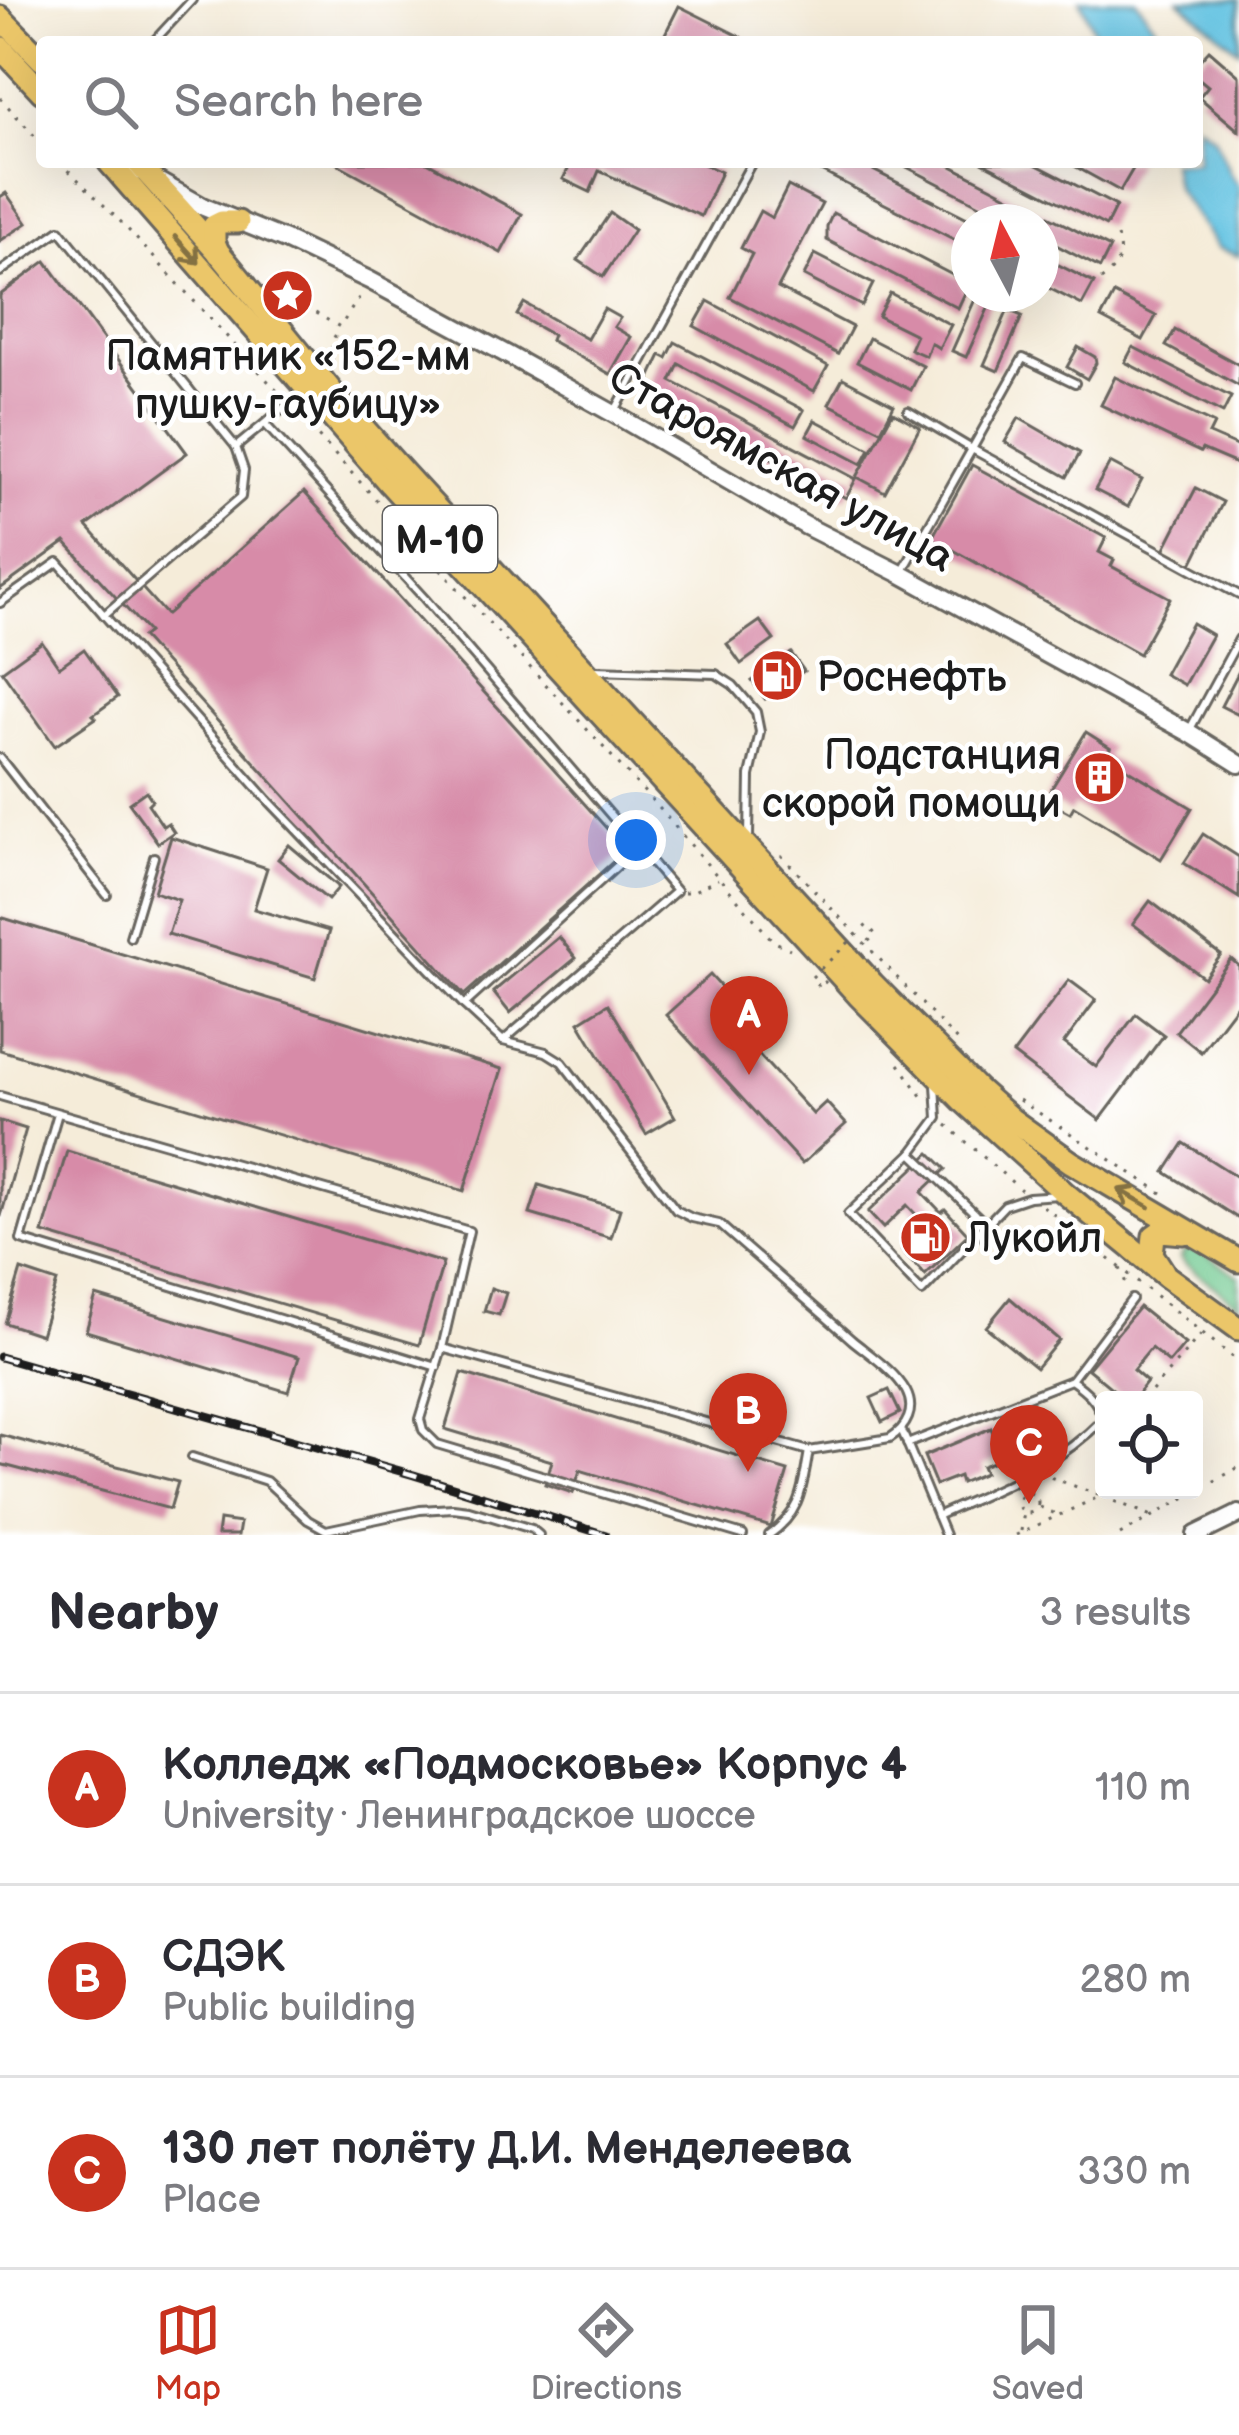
<!DOCTYPE html>
<html lang="en">
<head>
<meta charset="utf-8">
<style>
	body { margin:0; font-family:"Balsamiq Sans",sans-serif; background:#f2f2f3; color:#2b2b33 }
	.controls { position:absolute; right:36px; bottom:36px; display:grid; overflow:hidden; border-radius:12px; box-shadow:0 12px 48px #0002 }
	.controls button { width:108px; height:108px; display:grid; place-items:center; padding:0; border:0; border-bottom:3px solid #e1e1e2; background:#fff; color:#2b2b33; font:60px sans-serif }
	.compass { position:absolute; left:951px; top:204px; width:108px; height:108px; border-radius:50%; background:#fff; box-shadow:0 12px 48px #0002; rotate:353deg }
	.you { position:absolute; left:636px; top:840px; width:42px; height:42px; margin:-30px; border:9px solid #fff; border-radius:50%; background:#1a73e8; box-shadow:0 0 0 18px #1a73e833 }
	.badge { display:grid; place-items:center; width:78px; height:78px; border-radius:50%; background:#c8321e; color:#fff; font-size:39px; font-weight:700 }
	.pin { position:absolute; translate:-50% -99px; filter:drop-shadow(0 3px 6px #0008) }
	.pin::after { content:''; position:absolute; top:63px; width:42px; height:36px; background:inherit; clip-path:polygon(0 0,100% 0,50% 100%) }
	.list { margin:0; padding:0; list-style:none }
	h2 { display:flex; justify-content:space-between; align-items:center; height:156px; margin:0; padding:0 48px; font-size:51px }
	h2 small { font-size:39px; font-weight:400; color:#7c7c81 }
	.list li { display:grid; grid-template-columns:78px 1fr auto; gap:36px; align-items:center; box-sizing:border-box; height:192px; padding:0 48px; border-top:3px solid #e1e1e2 }
	.list b { display:block; font-size:45px; white-space:nowrap }
	.list p { margin:0; font-size:39px; white-space:nowrap; color:#7c7c81 }
	.list em { font-size:39px; font-style:normal; color:#7c7c81 }
	.icon { flex:none; width:66px; height:66px; fill:none; stroke:currentColor; stroke-width:2; stroke-linecap:round; stroke-linejoin:round }
	.map { position:relative; flex:none; width:1239px; height:1535px; overflow:hidden }
	.search { position:absolute; background:#fff; box-shadow:0 12px 48px #0002; left:36px; right:36px; top:36px; height:132px; display:flex; align-items:center; gap:30px; box-sizing:border-box; padding:0 42px; border-radius:12px; color:#7c7c81; font-size:45px }
	.sheet { height:732px; background:#fff }
	nav { display:flex; justify-content:space-around; align-items:center; box-sizing:border-box; height:168px; border-top:3px solid #e1e1e2; background:#fff; font-size:33px; color:#7c7c81 }
	nav a { display:grid; justify-items:center; gap:6px }
	nav .on { color:#c8321e }
	.map>svg:first-child { display:block }
</style>
</head>
<body>
<div class="map">
<svg width="1239" height="1535" viewBox="0 0 1239 1535">
	<rect width="100%" height="100%" fill="#fff"/>
	<filter id="ink" filterUnits="userSpaceOnUse"><feTurbulence type="fractalNoise" baseFrequency=".00833" numOctaves="2"/><feDisplacementMap in="SourceGraphic" scale="24" xChannelSelector="R" yChannelSelector="G"/><feConvolveMatrix kernelMatrix="1 2 1 2 8 2 1 2 1" color-interpolation-filters="sRGB"/></filter>
	<filter id="wash" filterUnits="userSpaceOnUse"><feTurbulence type="fractalNoise" baseFrequency=".004" numOctaves="4" result="noise"/><feDisplacementMap in="SourceGraphic" scale="48" xChannelSelector="R" yChannelSelector="G"/><feGaussianBlur stdDeviation="2.7" result="paint"/><feColorMatrix in="noise" values="0 0 0 0 0 0 0 0 0 0 0 0 0 0 0 0 0 1.4 0 .05"/><feComposite in="paint" operator="in"/></filter>
	<g filter="url(#wash)">
		<rect width="100%" height="100%" fill="#f5ecd9"/>
		<polygon fill="#70c990" stroke="#467256" stroke-width="3" points="1186,1248 1196,1248 1239,1276 1239,1305 1185,1264 1181,1258"/>
		<g fill="#64c3e2" stroke="#40707f" stroke-width="3">
			<polygon points="1080,0 1136,0 1167,42 1099,42"/>
			<polygon points="1179,0 1239,0 1239,50"/>
			<polygon points="1197,124 1214,137 1230,173 1239,186 1239,256 1218,248 1175,187 1171,162 1197,162"/>
		</g>
		<g id="blocks">
			<g fill="#d78ba8">
				<polygon points="679,6 751,42 661,42"/>
				<polygon points="1209,50 1239,76 1239,131 1199,97 1208,86 1197,77 1197,63"/>
				<polygon points="334,162 427,162 522,214 501,253"/>
				<polygon points="572,162 699,162 721,172 701,216 599,171 590,192 563,179"/>
				<polygon points="803,162 857,162 969,219 969,247"/>
				<polygon points="897,162 944,162 1110,248 1100,268 1041,237 1041,222 1013,222"/>
				<polygon points="982,162 1031,162 1116,206 1106,226"/>
				<polygon points="1067,162 1137,162 1120,191"/>
				<polygon points="788,186 822,204 778,288 852,327 838,354 730,297 752,254 741,248 760,211 772,218"/>
				<polygon points="6,193 27,223 0,241 0,197"/>
				<polygon points="610,213 634,230 603,277 578,260"/>
				<polygon points="833,213 960,279 965,293 958,308 827,240 827,226"/>
				<polygon points="815,254 873,284 862,306 804,276"/>
				<polygon points="1041,256 1094,283 1082,305 1041,284"/>
				<polygon points="46,261 187,453 87,526 166,615 304,492 626,850 464,995 142,637 148,632 65,542 0,589 0,295"/>
				<polygon points="890,293 951,325 939,348 931,343 926,356 910,349 916,335 878,316"/>
				<polygon points="1114,294 1156,316 1143,340 1101,318"/>
				<polygon points="977,295 991,302 966,357 952,351"/>
				<polygon points="708,301 828,366 814,391 694,326"/>
				<polygon points="524,303 587,339 604,309 620,318 614,327 631,337 610,374 550,340 552,335 517,315"/>
				<polygon points="1008,310 1022,316 998,371 984,365"/>
				<polygon points="1175,330 1239,365 1239,386 1166,346"/>
				<polygon points="869,338 923,366 911,390 857,362"/>
				<polygon points="675,342 804,410 795,426 679,364 671,381 856,479 846,498 652,394 650,378 661,355 667,358"/>
				<polygon points="1078,347 1095,357 1096,363 1087,379 1067,367"/>
				<polygon points="1133,347 1231,397 1223,413 1125,362"/>
				<polygon points="1115,377 1214,424 1209,434 1239,447 1239,465 1202,449 1200,452 1101,405"/>
				<polygon points="843,378 894,405 881,430 829,404"/>
				<polygon points="893,412 920,427 885,492 857,477"/>
				<polygon points="1019,418 1080,453 1067,477 1005,442"/>
				<polygon points="815,420 870,449 862,464 807,435"/>
				<polygon points="1110,463 1142,480 1128,507 1095,490"/>
				<polygon points="972,465 1106,538 1099,552 1114,560 1111,566 1170,598 1139,654 932,538"/>
				<polygon points="1196,488 1223,502 1192,564 1164,550"/>
				<polygon points="760,621 774,640 741,664 727,644"/>
				<polygon points="1192,623 1212,635 1184,685 1164,674"/>
				<polygon points="42,642 59,667 84,649 118,697 93,715 96,718 55,746 2,671"/>
				<polygon points="791,653 804,671 765,699 752,681"/>
				<polygon points="1239,671 1239,715 1221,706"/>
				<polygon points="1086,732 1111,748 1106,756 1192,808 1161,859 1074,806 1070,813 1045,799"/>
				<polygon points="146,791 152,800 148,804 163,826 168,823 174,832 158,843 129,803"/>
				<polygon points="1203,834 1239,857 1239,898 1184,863"/>
				<polygon points="171,837 267,868 254,909 329,931 315,978 168,934 179,900 154,892"/>
				<polygon points="289,845 339,887 328,900 278,859"/>
				<polygon points="1150,901 1221,955 1204,978 1133,924"/>
				<polygon points="0,917 502,1069 464,1191 0,1050"/>
				<polygon points="559,937 576,958 510,1013 493,992"/>
				<polygon points="1231,959 1239,966 1239,1002 1201,1052 1176,1032"/>
				<polygon points="710,975 731,998 718,1010 813,1114 826,1102 846,1124 802,1164 666,1015"/>
				<polygon points="1069,980 1096,1000 1064,1043 1096,1067 1136,1014 1164,1035 1100,1120 1013,1054"/>
				<polygon points="608,1004 675,1117 646,1134 579,1022"/>
				<polygon points="0,1121 26,1129 1,1216 0,1216"/>
				<polygon points="1184,1143 1239,1178 1239,1219 1165,1172"/>
				<polygon points="67,1151 443,1263 419,1345 43,1233"/>
				<polygon points="930,1153 946,1169 922,1192 941,1212 945,1209 968,1234 925,1275 902,1250 927,1226 907,1205 883,1228 868,1212"/>
				<polygon points="539,1185 620,1209 611,1238 530,1214"/>
				<polygon points="21,1270 57,1282 41,1335 5,1323"/>
				<polygon points="491,1288 506,1293 499,1315 484,1311"/>
				<polygon points="96,1296 299,1357 288,1392 86,1331"/>
				<polygon points="1010,1298 1059,1340 1036,1368 986,1327"/>
				<polygon points="1139,1307 1185,1344 1169,1363 1151,1348 1133,1370 1147,1382 1133,1400 1126,1400 1088,1369"/>
				<polygon points="462,1373 788,1471 771,1527 580,1470 573,1493 545,1484 552,1461 445,1429"/>
				<polygon points="889,1390 900,1413 882,1422 871,1398"/>
				<polygon points="991,1428 1003,1458 982,1466 985,1473 961,1483 959,1476 936,1485 924,1456"/>
				<polygon points="0,1435 178,1482 170,1509 0,1464"/>
				<polygon points="219,1520 240,1523 238,1535 217,1535"/>
			</g>
		</g>
	</g>
	<g filter="url(#ink)">
		<use href="#blocks" fill-opacity="0" stroke="#68655e" stroke-width="3"/>
		<g fill="none" stroke-linecap="round" stroke-linejoin="round">
			<defs>
				<g id="service">
					<polyline points="153,42 192,0"/>
					<polyline points="0,272 60,230 236,447 303,392"/>
					<polyline points="615,411 752,162"/>
					<polyline points="908,411 972,449 1023,358 1075,383"/>
					<polyline points="265,424 424,598 676,891 503,1041"/>
					<polyline points="903,571 972,449 1239,595"/>
					<polyline points="0,603 58,562 104,615"/>
					<polyline points="596,670 716,674 733,685 756,712 760,732 750,776 749,839"/>
					<polyline points="1190,729 1239,639"/>
					<polyline points="0,758 107,895"/>
					<polyline points="130,937 154,857"/>
					<polyline points="464,1005 638,847"/>
					<polyline points="936,1085 938,1118 912,1153 848,1214 922,1292 1005,1205 1029,1197 1059,1195"/>
					<path d="M 0,1096 L 469,1231 L 442,1348 L 809,1451 L 890,1438 C 907,1427 916,1410 906,1391 C 895,1371 869,1354 852,1340 C 808,1301 763,1263 719,1224 L 692,1218 L 676,1210 L 562,1062 L 546,1052 L 503,1041 L 464,1005 L 269,801 L 104,615 L 241,497 L 244,470 L 236,447"/>
					<polyline points="58,1113 21,1240 437,1367"/>
					<polyline points="912,1153 986,1224"/>
					<polyline points="442,1348 420,1419 423,1430 437,1444 743,1535"/>
					<polyline points="1071,1380 1132,1299"/>
					<polyline points="902,1431 945,1535"/>
					<path d="M 907,1444 L 1071,1380 C 1087,1391 1097,1400 1103,1419 C 1054,1469 999,1488 937,1516"/>
					<polyline points="192,1457 266,1481 308,1520 326,1530 420,1510 453,1508 469,1510 532,1529 539,1535"/>
					<path d="M 769,1535 C 802,1512 802,1488 809,1451"/>
				</g>
				<g id="tertiary">
					<polyline points="124,162 204,207 285,240 369,280 508,355 614,414 806,526 901,574 1188,732 1239,764"/>
					<polyline points="1196,1535 1239,1514"/>
				</g>
				<g id="trunk">
					<polyline points="0,17 42,60"/>
					<polyline points="0,47 42,92"/>
					<polyline points="109,162 390,484 858,995 964,1102 1066,1194 1166,1276 1239,1329"/>
					<polyline points="137,162 220,254 342,404 403,472 873,984 978,1090 1011,1119 1071,1162 1239,1261"/>
					<polyline points="219,254 214,242 214,226 222,222 238,222"/>
					<polyline points="1163,1271 1152,1254 1154,1236 1161,1231 1184,1233"/>
				</g>
			</defs>
			<use href="#service" stroke="#68655e" stroke-width="12"/>
			<use href="#tertiary" stroke="#68655e" stroke-width="22"/>
			<use href="#trunk" stroke="#68655e" stroke-width="27"/>
			<g stroke="#68655e" stroke-width="3" stroke-dasharray="3 9" stroke-linecap="butt">
				<polyline points="0,98 42,144"/>
				<polyline points="60,162 121,222 280,394"/>
				<path d="M 1101,280 C 1118,268 1123,257 1117,237"/>
				<polyline points="271,288 279,278 309,298 303,306"/>
				<polyline points="286,305 298,312 303,306 340,327 360,296"/>
				<polyline points="332,361 332,341 340,327"/>
				<polyline points="294,410 660,809 773,941 790,949"/>
				<polyline points="781,855 960,1044"/>
				<polyline points="684,892 692,892 718,879"/>
				<polyline points="899,1064 925,1100"/>
				<polyline points="1019,1100 1162,1193"/>
				<polyline points="947,1125 1021,1190"/>
				<polyline points="1043,1206 1239,1362"/>
				<polyline points="1120,1268 1127,1286"/>
				<polyline points="1144,1400 1201,1334"/>
				<circle cx="1028" cy="1503" r="10"/>
				<polyline points="1103,1497 1155,1517"/>
				<polyline points="1040,1507 1058,1515"/>
				<polyline points="1021,1531 1024,1512"/>
				<polyline points="1016,1535 1101,1496 1050,1477"/>
				<polyline points="1120,1535 1239,1467"/>
			</g>
			<use href="#service" stroke="#fff" stroke-width="6"/>
			<use href="#tertiary" stroke="#fff" stroke-width="16"/>
			<use href="#trunk" stroke="#ebc669" stroke-width="21"/>
			<defs>
				<polyline id="rail" points="0,1357 414,1475 606,1535"/>
			</defs>
			<use href="#rail" stroke="#1c1c1c" stroke-width="9"/>
			<use href="#rail" stroke="#fff" stroke-width="4.5" stroke-dasharray="14" stroke-linecap="butt"/>
			<polyline stroke="#68655e" stroke-width="3" stroke-dasharray="3 9" stroke-linecap="butt" points="826,981 820,988 811,978 867,925 876,935 865,944"/>
		</g>
		<defs><path id="oneway-shaft" d="M-6 0H5M1.5-3L5.5 0L1.5 3" fill="none" stroke-width="1.6" stroke-linecap="round" stroke-linejoin="round" transform="scale(3)"/></defs>
		<g stroke="#847142">
			<use href="#oneway-shaft" transform="translate(187 250) rotate(48)"/>
			<use href="#oneway-shaft" transform="translate(1134 1198) rotate(-150)"/>
		</g>
	</g>
	<defs>
		<symbol id="sight-disc" viewBox="-11 -11 22 22"><circle r="9.5" fill="#c8321e" stroke="#fff"/><path d="M0-6L1.8-2.2L6-1.7L2.9 1.2L3.7 5.4L0 3.3L-3.7 5.4L-2.9 1.2L-6-1.7L-1.8-2.2Z" fill="#fff"/></symbol>
		<symbol id="fuel-disc" viewBox="-11 -11 22 22"><circle r="9.5" fill="#c8321e" stroke="#fff"/><path d="M-5.5-6h7V0h2V4h1.3V-2.5L3-4.5l.8-.8L6-3V5H2.5V1h-1V6h-7ZM-4.2-4.7v3.2H.2V-4.7Z" fill="#fff"/></symbol>
		<symbol id="building-disc" viewBox="-11 -11 22 22"><circle r="9.5" fill="#c8321e" stroke="#fff"/><path d="M-4-6H4V6H1V3H-1V6H-4ZM-2.5-4.3h1.7v1.8h-1.7ZM.8-4.3h1.7v1.8H.8ZM-2.5-1h1.7V.8h-1.7ZM.8-1h1.7V.8H.8Z" fill="#fff"/></symbol>
	</defs>
	<g fill-rule="evenodd">
		<use href="#sight-disc" x="258" y="266" width="59" height="59"/>
		<use href="#fuel-disc" x="748" y="646" width="59" height="59"/>
		<use href="#building-disc" x="1070" y="748" width="59" height="59"/>
		<use href="#fuel-disc" x="896" y="1208" width="59" height="59"/>
	</g>
	<g text-anchor="middle" stroke-width="9" stroke-linejoin="round" paint-order="stroke">
		<rect fill="#fff" stroke="#606060" stroke-width="3" x="383" y="506" width="114" height="66" rx="9"/>
		<g font-size="39" font-weight="bold" fill="#1c1c1c">
			<text x="440" y="553">М-10</text>
		</g>
		<g font-size="42" fill="#1c1c1c" stroke="#fff" text-anchor="start">
			<text x="288" y="370" text-anchor="middle">Памятник «152-мм<tspan x="288" dy="48">пушку-гаубицу»</tspan></text>
			<text x="816" y="691">Роснефть</text>
			<text x="1061" y="769" text-anchor="end">Подстанция<tspan x="1061" dy="48">скорой помощи</tspan></text>
			<text x="965" y="1252">Лукойл</text>
		</g>
		<g font-size="42" fill="#1c1c1c" stroke="#fff">
			<text transform="translate(782 466) rotate(29)" y="15">Староямская улица</text>
		</g>
	</g>
</svg>
<div class="controls">
<button><svg class="icon" aria-label="locate" viewBox="0 0 24 24"><circle cx="12" cy="12" r="6"/><path d="M12 2v4M12 18v4M2 12h4M18 12h4"/></svg></button>
</div>
<svg class="compass" viewBox="-18 -18 36 36"><path d="M0-13l5 13h-10z" fill="#e53935"/><path d="M0 13l5-13h-10z" fill="#7c7c81"/></svg>
<div class="you"></div>
<div class="pin badge" style="left:749px;top:1075px">A</div>
<div class="pin badge" style="left:748px;top:1472px">B</div>
<div class="pin badge" style="left:1029px;top:1504px">C</div>
<div class="search"><svg class="icon" aria-label="search" viewBox="0 0 24 24"><circle cx="10" cy="10" r="6"/><path d="M15 15l6 6"/></svg>Search here</div>
</div>
<section class="sheet">
<h2>Nearby<small>3 results</small></h2>
<ul class="list">
<li><span class="badge">A</span><div><b>Колледж «Подмосковье» Корпус 4</b><p>University · Ленинградское шоссе</p></div><em>110 m</em></li>
<li><span class="badge">B</span><div><b>СДЭК</b><p>Public building</p></div><em>280 m</em></li>
<li><span class="badge">C</span><div><b>130 лет полёту Д.И. Менделеева</b><p>Place</p></div><em>330 m</em></li>
</ul>
</section>
<nav>
<a class="on"><svg class="icon" aria-label="map" viewBox="0 0 24 24"><path d="M3 6l6-2 6 2 6-2v14l-6 2-6-2-6 2zM9 4v14M15 6v14"/></svg>Map</a>
<a><svg class="icon" aria-label="directions" viewBox="0 0 24 24"><path d="M12 3l9 9-9 9-9-9zM9 14v-3h6M13 9l2 2-2 2"/></svg>Directions</a>
<a><svg class="icon" aria-label="saved" viewBox="0 0 24 24"><path d="M7 4h10v16l-5-4-5 4z"/></svg>Saved</a>
</nav>
</body>
</html>
